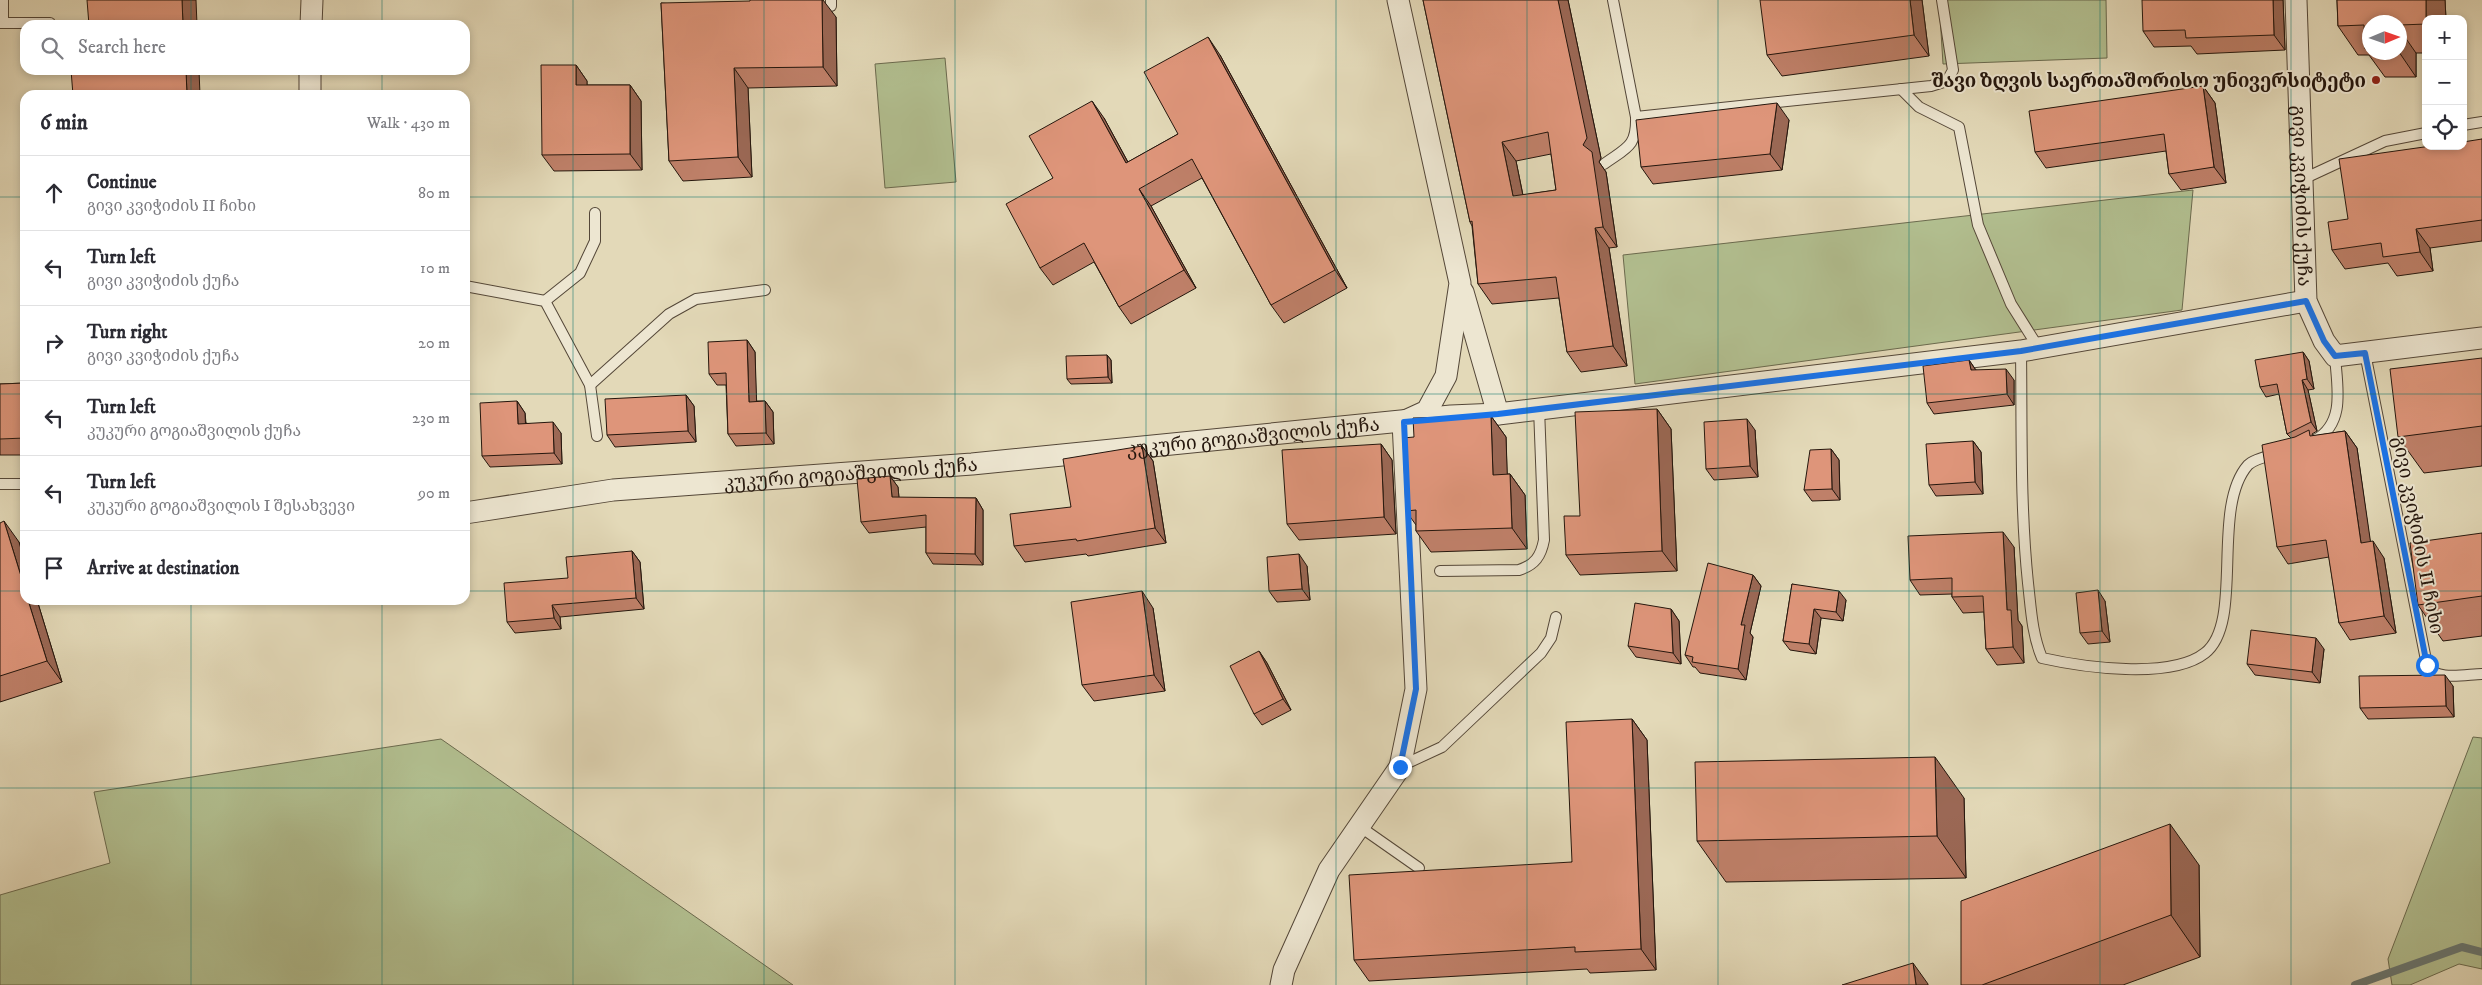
<!DOCTYPE html>
<html lang="en">
<head>
<meta charset="utf-8">
<style>
	body { margin:0; font-family:"IM FELL DW Pica","Noto Serif Georgian",serif; background:#f7f7f7; color:#2b2b33 }
	.controls { position:absolute; right:15px; top:15px; display:grid; overflow:hidden; border-radius:10px; box-shadow:0 2px 8px #0003 }
	.controls button { width:45px; height:45px; display:grid; place-items:center; padding:0; border:0; border-bottom:1px solid #e1e1e2; background:#fff; color:#2b2b33; font:25px sans-serif }
	.compass { position:absolute; left:2362px; top:15px; width:45px; height:45px; border-radius:50%; background:#fff; box-shadow:0 2px 8px #0003; rotate:88deg }
	.stop { position:absolute; width:15px; height:15px; margin:-11px; border:4px solid #1a73e8; border-radius:50%; background:#fff }
	.stop.end { background:#1a73e8; border-color:#fff; box-shadow:0 1px 5px #0008 }
	.list { margin:0; padding:0; list-style:none }
	h2 { display:flex; justify-content:space-between; align-items:center; height:65px; margin:0; padding:0 20px; font-size:21px }
	h2 small { font-size:16px; font-weight:400; color:#7c7c81 }
	.list li { display:grid; grid-template-columns:32px 1fr auto; gap:15px; align-items:center; box-sizing:border-box; height:75px; padding:0 20px; border-top:1px solid #e1e1e2 }
	.list b { display:block; font-size:19px; white-space:nowrap }
	.list p { margin:0; font-size:16px; white-space:nowrap; color:#7c7c81 }
	.list em { font-size:16px; font-style:normal; color:#7c7c81 }
	.icon { flex:none; width:28px; height:28px; fill:none; stroke:currentColor; stroke-width:2; stroke-linecap:round; stroke-linejoin:round }
	.map { position:relative; flex:none; width:2482px; height:985px; overflow:hidden }
	.search { position:absolute; background:#fff; box-shadow:0 2px 8px #0003; left:20px; top:20px; width:450px; height:55px; display:flex; align-items:center; gap:12px; box-sizing:border-box; padding:0 18px; border-radius:15px; color:#7c7c81; font-size:19px }
	.panel { position:absolute; background:#fff; box-shadow:0 2px 8px #0003; left:20px; top:90px; width:450px; height:515px; border-radius:15px }
	.map>svg:first-child { display:block }
</style>
</head>
<body>
<div class="map">
<svg width="2482" height="985" viewBox="0 0 2482 985">
	<rect width="100%" height="100%" fill="#e3d9b8"/>
	<filter id="stains"><feTurbulence type="fractalNoise" baseFrequency=".004" numOctaves="4"/><feColorMatrix values="0 0 0 0 .2 0 0 0 0 .09 0 0 0 0 .02 0 0 0 .5 -.17"/></filter>
	<radialGradient id="worn" r=".72"><stop offset=".6" stop-color="#630" stop-opacity="0"/><stop offset="1" stop-color="#630" stop-opacity=".3"/></radialGradient>
	<g fill="#b2bf90" stroke="#6b6a4e">
		<polygon points="1939,0 2106,0 2107,58 1943,64"/>
		<polygon points="945,58 956,182 885,188 875,64"/>
		<polygon points="2193,190 2182,310 1635,384 1623,255"/>
		<polygon points="2473,737 2482,738 2482,969 2459,964 2410,985 2392,985 2388,959"/>
		<polygon points="441,739 793,985 0,985 0,895 110,863 94,792"/>
	</g>
	<g fill="none" stroke-linecap="round" stroke-linejoin="round">
		<polyline stroke="#697873" stroke-width="8" points="2355,985 2462,947 2482,952"/>
		<defs>
			<g id="lane">
				<polyline points="3,0 3,23"/>
				<polyline points="831,0 831,6"/>
				<polyline points="0,23 50,23"/>
				<polyline points="1901,89 1919,107 1959,127 1978,225 2011,304 2038,347"/>
				<polyline points="1636,117 1931,86 1947,81 1953,70 1942,0"/>
				<polyline points="2463,125 2482,122"/>
				<path d="M 1604,164 C 1626,148 1637,147 1636,117 L 1613,0"/>
				<polyline points="2301,180 2385,141 2426,133"/>
				<polyline points="465,286 545,301 590,385 597,436"/>
				<polyline points="545,301 580,273 595,241 595,213"/>
				<path d="M 2021,351 C 2022,428 2020,506 2028,583 C 2031,609 2032,634 2042,658 C 2082,667 2171,680 2205,653 C 2245,622 2210,508 2248,465 C 2254,459 2268,456 2276,454"/>
				<path d="M 2365,353 L 2427,665 C 2435,682 2467,674 2482,674"/>
				<polyline points="590,385 669,314 696,299 765,290"/>
				<path d="M 2315,440 C 2346,423 2337,386 2335,356"/>
				<polyline points="0,484 25,484"/>
				<path d="M 1440,571 L 1519,570 C 1535,565 1541,556 1544,540 L 1539,408"/>
				<polyline points="1401,766 1442,747 1541,653 1551,638 1556,617"/>
				<polyline points="1359,826 1419,868"/>
			</g>
			<g id="street">
				<path id="s1" d="M 2296,0 L 2306,301 L 2324,341 L 2335,356 L 2482,338"/>
				<polyline points="311,25 312,0"/>
				<polyline points="310,95 310,70"/>
				<polyline points="1463,292 1498,414"/>
				<path id="s2" d="M 465,513 L 613,490 L 972,464 L 1451,416 L 1498,414 L 2021,351 L 2306,301"/>
				<polyline points="1281,985 1284,970 1329,870 1400,767 1416,689 1403,422 1427,411 1446,376 1460,283 1398,0"/>
			</g>
		</defs>
		<use href="#lane" stroke="#544738" stroke-width="12"/>
		<use href="#street" stroke="#544738" stroke-width="23"/>
		<use href="#lane" stroke="#ede6d1" stroke-width="10"/>
		<use href="#street" stroke="#ede6d1" stroke-width="21"/>
	</g>
	<g fill="#bf8069" stroke="#24160d" fill-rule="evenodd">
		<path d="M 1423,0 L 1568,0 L 1601,158 L 1599,162 L 1606,172 L 1617,247 L 1609,248 L 1627,366 L 1581,372 L 1567,352 L 1559,298 L 1492,304 L 1478,284 L 1472,226 L 1470,222 ZM 1551,154 L 1556,190 L 1523,195 L 1516,161 Z"/>
		<polygon points="1922,0 1929,56 1782,76 1767,55"/>
		<polygon points="2283,0 2285,50 2197,54 2191,46 2154,47 2143,31"/>
		<path d="M 2337,0 L 2445,0 L 2446,19 L 2426,19 L 2426,53 L 2416,53 L 2416,77 L 2385,77 L 2369,55 L 2358,55 L 2338,26 ZM 2370,22 L 2400,22 L 2400,52 L 2370,52 Z"/>
		<polygon points="661,3 836,17 837,86 748,88 752,177 683,181 669,161"/>
		<polygon points="1220,55 1347,288 1284,323 1271,305 1202,178 1151,206 1196,288 1131,324 1119,307 1094,262 1053,285 1040,268 1053,178 1104,118 1128,162 1178,134"/>
		<polygon points="576,65 587,81 587,85 630,85 641,101 642,170 554,171 542,155"/>
		<polygon points="2203,86 2215,103 2226,183 2181,190 2169,174 2166,151 2046,168 2035,152"/>
		<polygon points="1789,120 1782,170 1653,184 1641,167"/>
		<polygon points="2482,139 2482,241 2430,248 2433,271 2397,276 2388,263 2345,269 2332,250 2348,219"/>
		<polygon points="747,340 755,352 756,401 765,401 773,412 774,444 736,446 728,434 726,385 717,385 709,374"/>
		<polygon points="2303,352 2309,361 2314,389 2308,390 2317,431 2312,434 2313,436 2345,431 2357,448 2370,542 2384,558 2396,633 2350,640 2339,623 2329,557 2288,564 2277,547 2291,438 2287,434 2279,394 2266,397 2260,387"/>
		<polygon points="1107,355 1111,360 1112,383 1071,384 1067,379"/>
		<polygon points="2482,358 2482,466 2424,473 2398,437"/>
		<polygon points="1969,360 1976,370 2014,380 2014,405 1934,414 1927,403"/>
		<polygon points="25,383 25,455 0,455 0,384"/>
		<polygon points="686,395 694,406 696,442 615,447 607,435"/>
		<polygon points="517,401 525,413 526,423 561,433 562,464 490,467 482,456"/>
		<polygon points="1657,409 1671,429 1677,571 1580,575 1566,555 1580,516"/>
		<polygon points="1491,416 1506,437 1507,474 1510,474 1525,495 1527,549 1431,552 1416,531 1416,525 1406,511 1414,437"/>
		<polygon points="1755,430 1758,477 1714,480 1706,469"/>
		<polygon points="1973,441 1981,452 1983,494 1936,496 1929,485"/>
		<polygon points="1381,444 1392,460 1396,534 1299,540 1287,524"/>
		<polygon points="1142,446 1153,461 1166,543 1088,556 1086,554 1025,562 1014,546 1071,507"/>
		<polygon points="1831,449 1839,460 1840,500 1812,501 1804,490"/>
		<polygon points="890,476 898,487 899,498 976,498 983,510 983,565 933,564 926,553 926,527 869,533 861,522"/>
		<polygon points="0,523 19,542 25,563 25,600 37,600 62,682 0,702"/>
		<polygon points="2482,533 2482,636 2443,641 2418,605"/>
		<polygon points="2014,547 2018,620 2022,626 2024,663 1997,665 1986,649 1984,612 1963,613 1952,597 1952,594 1920,595 1910,580"/>
		<polygon points="632,551 640,562 644,609 560,617 561,629 515,633 507,622 568,578"/>
		<polygon points="1307,566 1310,600 1277,602 1269,591"/>
		<polygon points="1753,575 1761,586 1750,633 1753,637 1746,680 1700,673 1695,667 1693,667 1685,655"/>
		<polygon points="1792,584 1846,600 1843,621 1821,618 1816,654 1790,650 1783,641"/>
		<polygon points="2105,601 2110,642 2088,644 2080,633"/>
		<polygon points="1153,608 1165,691 1094,701 1082,685"/>
		<polygon points="1671,609 1679,621 1681,664 1636,657 1628,646"/>
		<polygon points="2324,649 2320,683 2255,675 2247,664"/>
		<polygon points="1259,651 1267,663 1291,710 1262,725 1254,714"/>
		<polygon points="2453,686 2454,717 2368,719 2360,708"/>
		<polygon points="1632,719 1647,740 1656,970 1590,973 1587,969 1369,981 1354,960 1572,862"/>
		<polygon points="1964,798 1966,878 1726,882 1697,841"/>
		<polygon points="2199,865 2200,957 2123,985 1961,985"/>
	</g>
	<g fill="#9b6855" stroke="#24160d">
		<polygon points="182,0 196,0 197,25 183,25"/>
		<polygon points="822,0 823,0 836,17 837,86 823,67"/>
		<polygon points="1558,0 1568,0 1601,158 1599,162 1606,172 1617,247 1603,227 1583,145"/>
		<polygon points="1910,0 1922,0 1929,56 1914,35"/>
		<polygon points="2273,0 2283,0 2285,50 2274,35"/>
		<polygon points="2426,0 2445,0 2446,19 2426,19"/>
		<polygon points="2400,30 2416,53 2416,77 2399,52"/>
		<polygon points="1208,37 1220,55 1347,288 1335,270"/>
		<polygon points="576,65 587,81 587,102 576,85"/>
		<polygon points="734,68 748,88 752,177 738,157"/>
		<polygon points="186,70 199,70 200,95 187,95"/>
		<polygon points="630,85 641,101 642,170 630,154"/>
		<polygon points="2203,86 2215,103 2226,183 2214,167"/>
		<polygon points="1092,101 1104,118 1138,181 1126,163"/>
		<polygon points="1777,103 1789,120 1782,170 1770,154"/>
		<polygon points="1502,142 1516,161 1527,216 1513,196"/>
		<polygon points="1139,189 1151,206 1196,288 1184,270"/>
		<polygon points="1595,228 1609,248 1627,366 1613,346"/>
		<polygon points="2416,229 2430,248 2433,271 2420,252"/>
		<polygon points="747,340 755,352 757,413 749,402"/>
		<polygon points="2303,352 2309,361 2314,389 2307,379"/>
		<polygon points="1107,355 1111,360 1112,383 1108,377"/>
		<polygon points="1969,360 1977,372 1971,370"/>
		<polygon points="2006,369 2014,380 2014,405 2007,394"/>
		<polygon points="2302,380 2308,390 2317,431 2311,422"/>
		<polygon points="686,395 694,406 696,442 688,431"/>
		<polygon points="517,401 525,413 526,435 518,424"/>
		<polygon points="765,401 773,412 774,444 766,433"/>
		<polygon points="1657,409 1671,429 1677,571 1662,551"/>
		<polygon points="1491,416 1506,437 1508,496 1493,475"/>
		<polygon points="1747,419 1755,430 1758,477 1750,466"/>
		<polygon points="553,422 561,433 562,464 554,453"/>
		<polygon points="2345,431 2357,448 2373,559 2361,543"/>
		<polygon points="1973,441 1981,452 1983,494 1975,482"/>
		<polygon points="1381,444 1392,460 1396,534 1384,517"/>
		<polygon points="1142,446 1153,461 1166,543 1155,528"/>
		<polygon points="1831,449 1839,460 1840,500 1832,489"/>
		<polygon points="1510,474 1525,495 1527,549 1512,528"/>
		<polygon points="890,476 898,487 900,509 892,497"/>
		<polygon points="976,498 983,510 983,565 975,554"/>
		<polygon points="4,521 19,542 25,563 25,589"/>
		<polygon points="2003,532 2014,547 2018,620 2022,626 2024,663 2013,647 2007,610"/>
		<polygon points="2373,541 2384,558 2396,633 2384,616"/>
		<polygon points="632,551 640,562 644,609 636,598"/>
		<polygon points="1299,554 1307,566 1310,600 1302,589"/>
		<polygon points="1753,575 1761,586 1750,633 1753,637 1746,680 1738,669 1741,625"/>
		<polygon points="2098,590 2105,601 2110,642 2102,631"/>
		<polygon points="1142,591 1153,608 1165,691 1154,675"/>
		<polygon points="1839,591 1846,600 1843,621 1836,612"/>
		<polygon points="28,600 37,600 62,682 47,661"/>
		<polygon points="552,605 560,617 561,629 554,618"/>
		<polygon points="1671,609 1679,621 1681,664 1673,653"/>
		<polygon points="1814,609 1821,618 1816,654 1809,644"/>
		<polygon points="2316,638 2324,649 2320,683 2312,672"/>
		<polygon points="1259,651 1267,663 1291,710 1283,699"/>
		<polygon points="2445,675 2453,686 2454,717 2446,706"/>
		<polygon points="1632,719 1647,740 1656,970 1641,949"/>
		<polygon points="1935,757 1964,798 1966,878 1937,836"/>
		<polygon points="2170,824 2199,865 2200,957 2171,915"/>
		<polygon points="1913,963 1928,984 1928,985 1916,985"/>
	</g>
	<g fill="#de957a" stroke="#24160d" fill-rule="evenodd">
		<polygon points="87,0 182,0 183,25 89,25"/>
		<polygon points="750,0 822,0 823,67 734,68 738,157 669,161 661,3 750,1"/>
		<path d="M 1423,0 L 1558,0 L 1587,138 L 1583,145 L 1592,152 L 1603,227 L 1595,228 L 1613,346 L 1567,352 L 1556,277 L 1478,284 L 1472,221 L 1470,222 ZM 1548,132 L 1556,190 L 1513,196 L 1502,142 Z"/>
		<polygon points="1760,0 1910,0 1914,35 1767,55"/>
		<polygon points="2142,0 2273,0 2274,35 2186,38 2185,30 2143,31"/>
		<polygon points="2337,0 2426,0 2426,24 2400,25 2400,22 2370,22 2370,49 2365,49 2364,25 2338,26"/>
		<polygon points="1208,37 1335,270 1271,305 1192,159 1139,189 1184,270 1119,307 1084,243 1040,268 1006,204 1053,178 1029,136 1092,101 1126,163 1178,134 1144,72"/>
		<polygon points="541,65 576,65 576,85 630,85 630,154 542,155"/>
		<polygon points="71,70 186,70 187,95 73,95"/>
		<polygon points="2203,86 2214,167 2169,174 2164,134 2035,152 2029,111"/>
		<polygon points="1777,103 1770,154 1641,167 1636,120"/>
		<polygon points="2482,139 2482,220 2416,229 2420,252 2383,257 2381,243 2332,250 2328,222 2348,219 2339,159 2431,146 2463,146 2463,142"/>
		<polygon points="747,340 749,402 765,401 766,433 728,434 726,373 709,374 708,342"/>
		<polygon points="2303,352 2307,379 2302,380 2311,422 2287,434 2277,384 2260,387 2255,360"/>
		<polygon points="1107,355 1108,377 1067,379 1066,356"/>
		<polygon points="2482,358 2482,426 2398,437 2390,369"/>
		<polygon points="1969,360 1971,370 2006,369 2007,394 1927,403 1923,366"/>
		<polygon points="25,383 25,438 0,439 0,384"/>
		<polygon points="686,395 688,431 607,435 605,399"/>
		<polygon points="517,401 518,424 553,422 554,453 482,456 480,403"/>
		<polygon points="1657,409 1662,551 1566,555 1564,516 1580,516 1575,412"/>
		<polygon points="1491,416 1493,475 1510,474 1512,528 1416,531 1416,510 1406,511 1403,438 1414,437 1413,418"/>
		<polygon points="1747,419 1750,466 1706,469 1704,422"/>
		<polygon points="2309,430 2310,436 2345,431 2361,543 2373,541 2384,616 2339,623 2326,540 2277,547 2262,445 2295,437"/>
		<polygon points="1973,441 1975,482 1929,485 1926,444"/>
		<polygon points="1381,444 1384,517 1287,524 1282,450"/>
		<polygon points="1142,446 1155,528 1077,541 1076,539 1014,546 1010,514 1071,507 1063,459"/>
		<polygon points="1831,449 1832,489 1804,490 1810,450"/>
		<polygon points="890,476 892,497 976,498 975,554 926,553 926,515 861,522 857,479"/>
		<polygon points="4,521 25,589 25,600 28,600 47,661 0,676 0,523"/>
		<polygon points="2003,532 2007,610 2011,610 2013,647 1986,649 1983,596 1952,597 1952,578 1910,580 1908,536"/>
		<polygon points="2482,533 2482,596 2418,605 2410,543"/>
		<polygon points="632,551 636,598 552,605 554,618 507,622 504,583 568,578 566,557"/>
		<polygon points="1299,554 1302,589 1269,591 1267,557"/>
		<polygon points="1708,563 1753,575 1741,625 1745,625 1738,669 1692,662 1693,657 1685,655"/>
		<polygon points="1792,584 1839,591 1836,612 1814,609 1809,644 1783,641"/>
		<polygon points="2098,590 2102,631 2080,633 2076,593"/>
		<polygon points="1142,591 1154,675 1082,685 1071,602"/>
		<polygon points="1635,603 1671,609 1673,653 1628,646"/>
		<polygon points="2251,630 2316,638 2312,672 2247,664"/>
		<polygon points="1259,651 1283,699 1254,714 1230,666"/>
		<polygon points="2445,675 2446,706 2360,708 2359,676"/>
		<polygon points="1632,719 1641,949 1575,952 1575,947 1354,960 1349,875 1572,862 1566,722"/>
		<polygon points="1935,757 1937,836 1697,841 1695,762"/>
		<polygon points="2170,824 2171,915 1982,985 1961,985 1961,901"/>
		<polygon points="1913,963 1916,985 1842,985"/>
	</g>
	<g fill="none" stroke-linecap="round" stroke-linejoin="round">
		<polyline stroke="#1a73e8" stroke-width="6" points="1400,767 1416,689 1404,422 1498,414 2021,351 2306,301 2324,341 2335,356 2365,353 2427,665"/>
	</g>
	<path fill="none" stroke="#0f766e" stroke-width="1" stroke-opacity="0.55" d="M 191,0 L 191,25M 382,0 L 382,25M 573,0 L 573,985M 764,0 L 764,985M 955,0 L 955,985M 1146,0 L 1146,985M 1336,0 L 1336,985M 1527,0 L 1527,985M 1718,0 L 1718,985M 1909,0 L 1909,985M 2100,0 L 2100,985M 2291,0 L 2291,985M 191,70 L 191,95M 382,70 L 382,95M 0,197 L 25,197M 465,197 L 2482,197M 0,394 L 25,394M 465,394 L 2482,394M 0,591 L 25,591M 465,591 L 2482,591M 191,600 L 191,985M 382,600 L 382,985M 0,788 L 2482,788"/>
	<circle fill="#8f2418" stroke="#ede6d1" stroke-width="2" cx="2376" cy="80" r="5"/>
	<g text-anchor="middle" stroke-width="4" stroke-linejoin="round" paint-order="stroke">
		<g font-size="19" font-weight="bold" fill="#24160d" stroke="#ede6d1" text-anchor="end">
			<text x="2366" y="87">შავი ზღვის საერთაშორისო უნივერსიტეტი</text>
		</g>
		<g font-size="19" fill="#24160d" stroke="#ede6d1">
			<text dy="7" stroke="none"><textPath href="#s1" startOffset="196">გივი კვიჭიძის ქუჩა</textPath></text>
			<text dy="7" stroke="none"><textPath href="#s2" startOffset="792">კუკური გოგიაშვილის ქუჩა</textPath></text>
			<text dy="7" stroke="none"><textPath href="#s2" startOffset="388">კუკური გოგიაშვილის ქუჩა</textPath></text>
			<text transform="translate(2419 535) rotate(79)" y="7">გივი კვიჭიძის II ჩიხი</text>
		</g>
	</g>
	<rect width="100%" height="100%" filter="url(#stains)"/>
	<rect width="100%" height="100%" fill="url(#worn)"/>
</svg>
<div class="controls">
<button>+</button>
<button>−</button>
<button><svg class="icon" aria-label="locate" viewBox="0 0 24 24"><circle cx="12" cy="12" r="6"/><path d="M12 2v4M12 18v4M2 12h4M18 12h4"/></svg></button>
</div>
<svg class="compass" viewBox="-18 -18 36 36"><path d="M0-13l5 13h-10z" fill="#e53935"/><path d="M0 13l5-13h-10z" fill="#7c7c81"/></svg>
<div class="stop" style="left:2427px;top:665px"></div>
<div class="stop end" style="left:1400px;top:767px"></div>
<div class="search"><svg class="icon" aria-label="search" viewBox="0 0 24 24"><circle cx="10" cy="10" r="6"/><path d="M15 15l6 6"/></svg>Search here</div>
<section class="panel">
<h2>6 min<small>Walk · 430 m</small></h2>
<ul class="list">
<li><svg class="icon" aria-label="ahead" viewBox="0 0 24 24"><path d="M12 20V5M6 11l6-6 6 6"/></svg><div><b>Continue</b><p>გივი კვიჭიძის II ჩიხი</p></div><em>80 m</em></li>
<li><svg class="icon" aria-label="left" viewBox="0 0 24 24"><path d="M17 20v-9H6M10 6l-5 5 5 5"/></svg><div><b>Turn left</b><p>გივი კვიჭიძის ქუჩა</p></div><em>10 m</em></li>
<li><svg class="icon" aria-label="right" viewBox="0 0 24 24"><path d="M7 20v-9h11M14 6l5 5-5 5"/></svg><div><b>Turn right</b><p>გივი კვიჭიძის ქუჩა</p></div><em>20 m</em></li>
<li><svg class="icon" aria-label="left" viewBox="0 0 24 24"><path d="M17 20v-9H6M10 6l-5 5 5 5"/></svg><div><b>Turn left</b><p>კუკური გოგიაშვილის ქუჩა</p></div><em>230 m</em></li>
<li><svg class="icon" aria-label="left" viewBox="0 0 24 24"><path d="M17 20v-9H6M10 6l-5 5 5 5"/></svg><div><b>Turn left</b><p>კუკური გოგიაშვილის I შესახვევი</p></div><em>90 m</em></li>
<li><svg class="icon" aria-label="arrive" viewBox="0 0 24 24"><path d="M6 21V4h12l-3 4 3 4H6"/></svg><div><b>Arrive at destination</b></div></li>
</ul>
</section>
</div>
</body>
</html>
